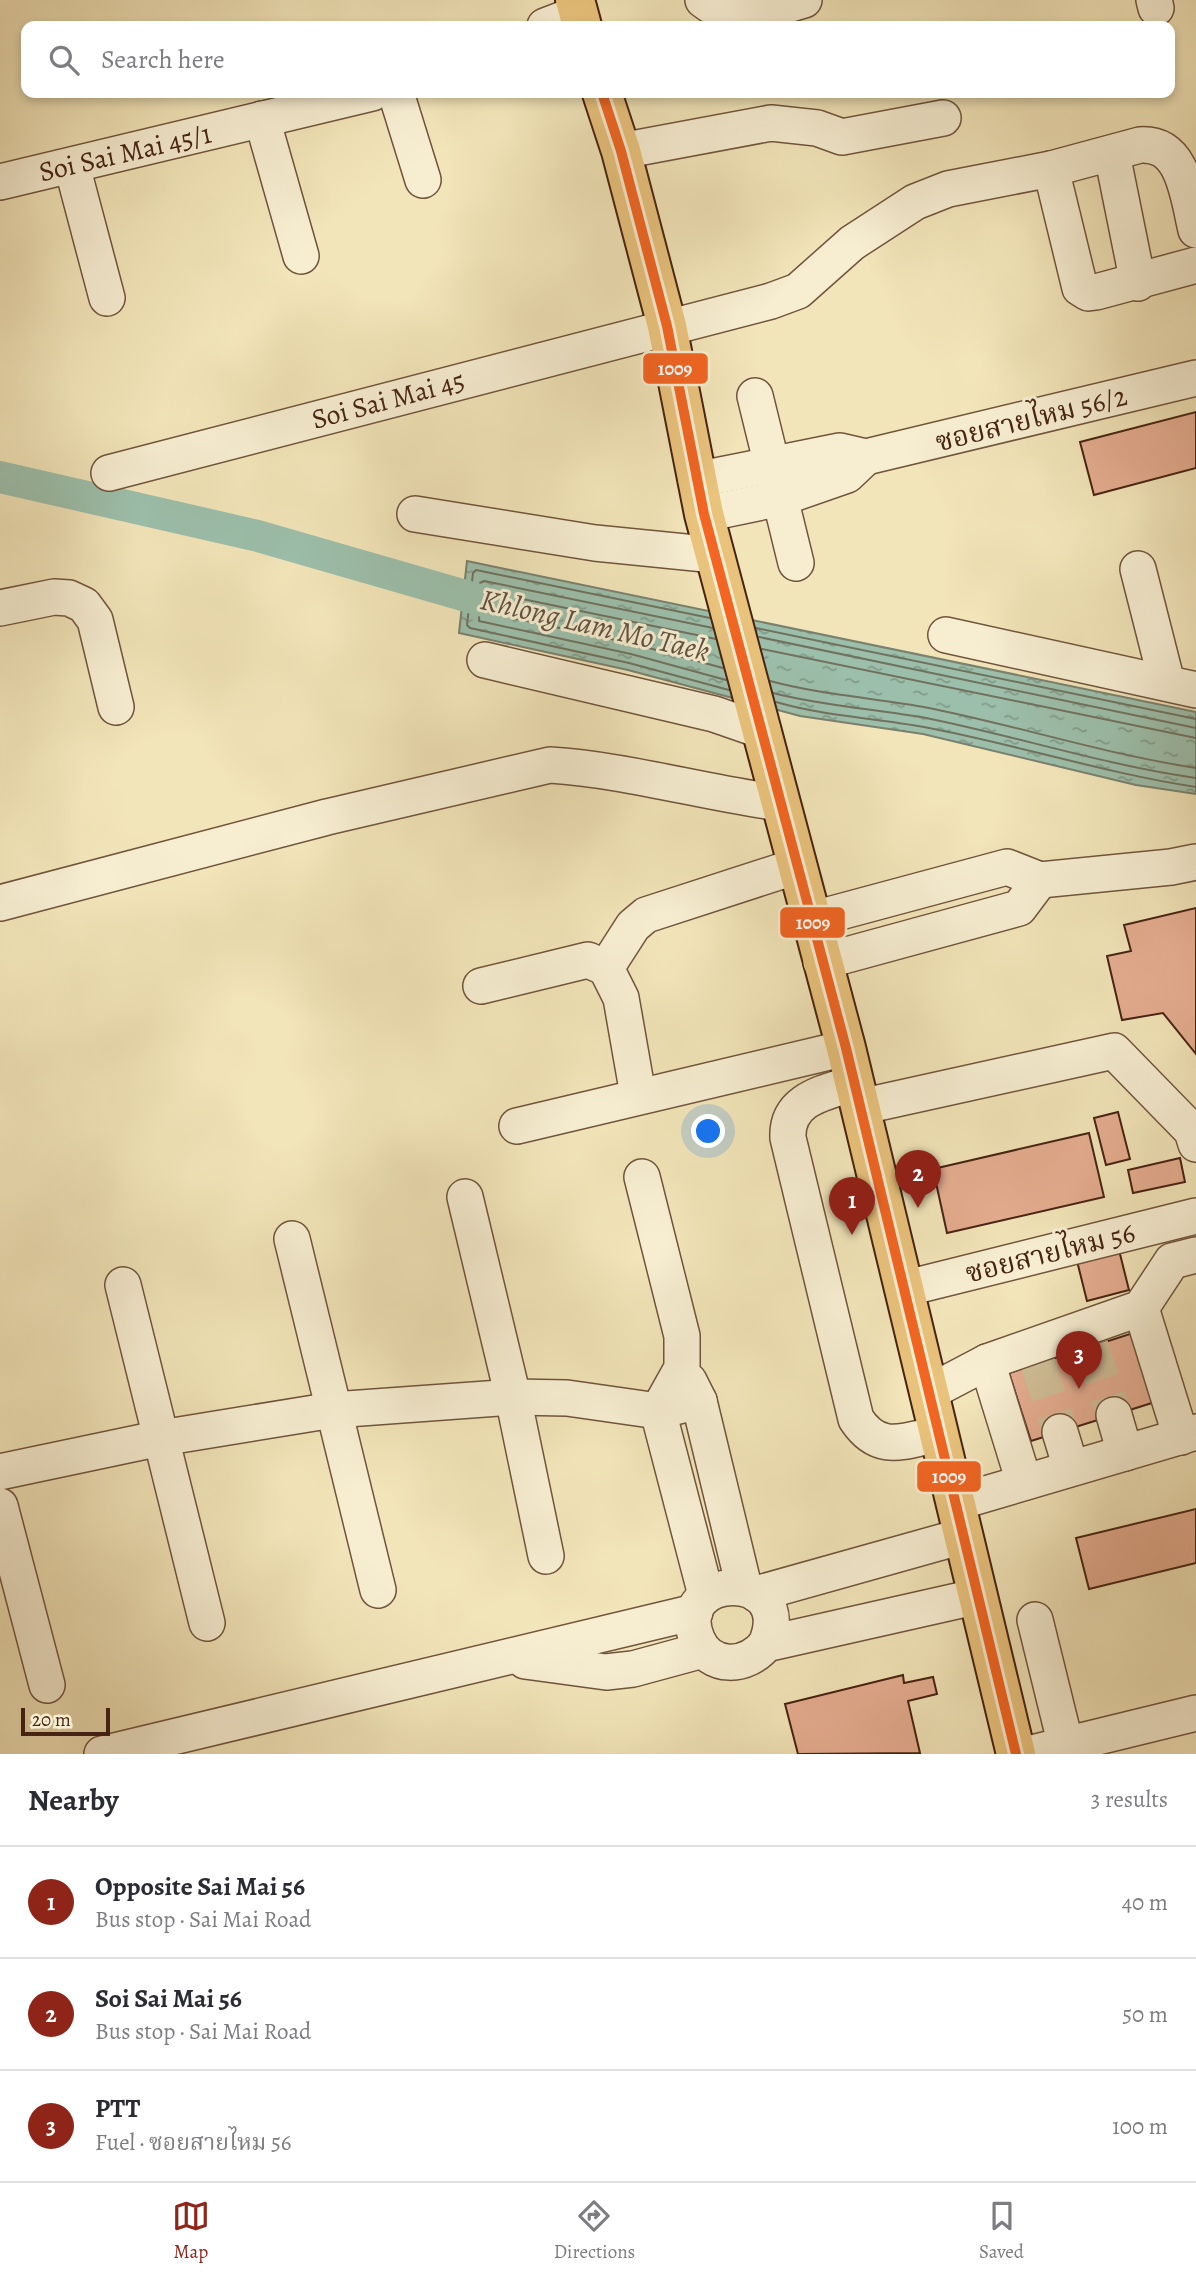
<!DOCTYPE html>
<html lang="en">
<head>
<meta charset="utf-8">
<style>
	body { margin:0; font-family:Alegreya,"Noto Serif Thai",serif; background:#f7f7f7; color:#2b2b33 }
	.scale { position:absolute; left:21px; bottom:18px; width:89px; box-sizing:border-box; padding-left:7px; border:4px solid #462313; border-top:0; font-size:19px; line-height:24px; white-space:nowrap; color:#462313; -webkit-text-stroke:5px #f7eed2; paint-order:stroke }
	.you { position:absolute; left:709px; top:1132px; width:24px; height:24px; margin:-18px; border:5px solid #fff; border-radius:50%; background:#1a73e8; box-shadow:0 0 0 10px #1a73e833 }
	.badge { display:grid; place-items:center; width:46px; height:46px; border-radius:50%; background:#8f2418; color:#fff; font-size:23px; font-weight:700 }
	.pin { position:absolute; translate:-50% -58px; filter:drop-shadow(0 2px 4px #0008) }
	.pin::after { content:''; position:absolute; top:37px; width:24px; height:21px; background:inherit; clip-path:polygon(0 0,100% 0,50% 100%) }
	.list { margin:0; padding:0; list-style:none }
	h2 { display:flex; justify-content:space-between; align-items:center; height:91px; margin:0; padding:0 28px; font-size:30px }
	h2 small { font-size:23px; font-weight:400; color:#7c7c81 }
	.list li { display:grid; grid-template-columns:46px 1fr auto; gap:21px; align-items:center; box-sizing:border-box; height:112px; padding:0 28px; border-top:2px solid #e1e1e2 }
	.list b { display:block; font-size:26px; white-space:nowrap }
	.list p { margin:0; font-size:23px; white-space:nowrap; color:#7c7c81 }
	.list em { font-size:23px; font-style:normal; color:#7c7c81 }
	.icon { flex:none; width:38px; height:38px; fill:none; stroke:currentColor; stroke-width:2; stroke-linecap:round; stroke-linejoin:round }
	.map { position:relative; flex:none; width:1196px; height:1754px; overflow:hidden }
	.search { position:absolute; background:#fff; box-shadow:0 4px 10px #0003; left:21px; right:21px; top:21px; height:77px; display:flex; align-items:center; gap:18px; box-sizing:border-box; padding:0 24px; border-radius:14px; color:#7c7c81; font-size:26px }
	.sheet { height:427px; background:#fff }
	nav { display:flex; justify-content:space-around; align-items:center; box-sizing:border-box; height:98px; border-top:2px solid #e1e1e2; background:#fff; font-size:19px; color:#7c7c81 }
	nav a { display:grid; justify-items:center; gap:4px }
	nav .on { color:#8f2418 }
	.map>svg:first-child { display:block }
</style>
</head>
<body>
<div class="map">
<svg width="1196" height="1754" viewBox="0 0 1196 1754">
	<defs>
		<pattern id="water-ripples" width="26" height="14" patternUnits="userSpaceOnUse" patternTransform="scale(1.75)"><rect width="26" height="14" fill="#9cbfab"/><path d="M2 4q2-2 4 0t4 0M15 11q2-2 4 0t4 0" fill="none" stroke="#819b8a"/></pattern>
	</defs>
	<rect width="100%" height="100%" fill="#f2e5b9"/>
	<filter id="stains"><feTurbulence type="fractalNoise" baseFrequency=".00286" numOctaves="4"/><feColorMatrix values="0 0 0 0 .2 0 0 0 0 .09 0 0 0 0 .02 0 0 0 .5 -.17"/></filter>
	<radialGradient id="worn" r=".72"><stop offset=".6" stop-color="#630" stop-opacity="0"/><stop offset="1" stop-color="#630" stop-opacity=".3"/></radialGradient>
	<polygon fill="url(#water-ripples)" stroke="#7a816e" stroke-width="2" points="467,561 1196,712 1196,794 1136,785 923,734 800,716 628,670 459,633"/>
	<g fill="none" stroke-linecap="round" stroke-linejoin="round">
		<g stroke="#71715f" stroke-width="2">
			<polyline points="710,618 476,570 473,573 467,625 470,628 629,663 729,690"/>
			<polyline points="713,628 484,581 480,583 479,621 631,654 726,680"/>
			<polyline points="756,628 1196,719"/>
			<polyline points="759,637 1196,728"/>
			<polyline points="716,639 494,593 489,596 490,613 634,644 723,668"/>
			<polyline points="762,649 1196,738"/>
			<path d="M 770,681 C 822,695 876,698 929,708 C 1018,726 1105,754 1196,768"/>
			<path d="M 773,693 C 823,706 875,709 926,718 C 1016,736 1104,765 1196,778"/>
			<path d="M 776,702 C 824,716 875,718 924,727 C 1015,744 1104,773 1196,787"/>
		</g>
		<polyline stroke="#9cbfab" stroke-width="32" points="0,477 258,536 504,607"/>
	</g>
	<g fill="#e5ad90" stroke="#462313" stroke-width="2">
		<polygon points="1196,412 1196,468 1094,495 1080,442"/>
		<polygon points="1196,908 1196,1054 1163,1013 1122,1020 1107,956 1131,951 1124,925"/>
		<polygon points="1118,1112 1130,1159 1106,1165 1094,1118"/>
		<polygon points="1089,1133 1104,1197 947,1233 933,1169"/>
		<polygon points="1180,1158 1185,1182 1133,1193 1128,1170"/>
		<polygon points="1119,1250 1129,1290 1087,1301 1077,1261"/>
		<polygon points="1133,1333 1155,1402 1031,1441 1009,1373"/>
		<polygon points="1196,1509 1196,1563 1089,1589 1076,1538"/>
		<polygon points="903,1675 904,1683 933,1677 937,1694 908,1701 920,1753 798,1754 785,1704"/>
	</g>
	<g fill="none" stroke-linecap="round" stroke-linejoin="round">
		<g stroke="#d0be98" stroke-width="35" stroke-dasharray="35 18" stroke-linecap="butt">
			<polyline points="1091,1346 1114,1415"/>
			<polyline points="1038,1363 1060,1432"/>
		</g>
		<defs>
			<g id="minor">
				<path d="M 703,0 C 741,29 762,12 804,0"/>
				<polyline points="1154,0 1156,8"/>
				<polyline points="545,26 579,13"/>
				<polyline points="396,93 423,180"/>
				<polyline points="262,119 301,256"/>
				<polyline points="621,151 771,123 817,128 842,137 943,118"/>
				<polyline points="1112,154 1138,283"/>
				<polyline points="72,166 107,298"/>
				<polyline points="1051,169 1080,288 1088,293 1096,292 1196,265"/>
				<polyline points="0,182 372,93"/>
				<polyline points="755,396 796,563"/>
				<path d="M 109,473 L 771,301 L 798,291 L 852,243 L 915,202 L 948,189 L 1051,169 L 1140,145 C 1184,142 1188,197 1196,230"/>
				<polyline points="696,480 840,451 866,457 1196,378"/>
				<polyline points="415,514 595,543 715,555"/>
				<polyline points="704,514 781,498 847,475 866,457"/>
				<polyline points="1138,569 1167,683"/>
				<polyline points="0,608 54,597 69,598 84,605 95,620 116,707"/>
				<polyline points="946,635 1196,690"/>
				<polyline points="485,660 714,714 763,731"/>
				<path d="M 0,903 L 327,817 L 550,765 C 628,770 704,793 781,803"/>
				<polyline points="810,920 1007,867 1040,880 1171,867 1196,862"/>
				<polyline points="821,962 1019,908 1040,880"/>
				<polyline points="606,968 633,926 646,915 797,866"/>
				<polyline points="481,986 588,960 606,968 621,998 638,1095"/>
				<path d="M 854,1083 C 824,1093 786,1099 788,1138 L 856,1419 C 879,1454 903,1441 938,1434"/>
				<polyline points="860,1107 1114,1051 1192,1131 1196,1144"/>
				<polyline points="517,1126 846,1048"/>
				<polyline points="642,1177 682,1336 682,1368 658,1411 706,1595"/>
				<polyline points="465,1197 513,1397 546,1556"/>
				<polyline points="292,1239 378,1590"/>
				<polyline points="123,1285 207,1623"/>
				<polyline points="903,1289 1196,1216"/>
				<polyline points="1141,1308 1181,1437"/>
				<polyline points="987,1362 1024,1482"/>
				<polyline points="689,1381 699,1401 744,1587"/>
				<polyline points="928,1393 987,1362 1141,1308 1172,1261 1196,1255"/>
				<polyline points="1114,1415 1125,1453"/>
				<polyline points="1060,1432 1071,1468"/>
				<polyline points="0,1472 161,1438 333,1410 513,1397 567,1398 658,1411 699,1401"/>
				<polyline points="955,1503 1196,1432"/>
				<polyline points="0,1506 47,1685"/>
				<polyline points="756,1594 963,1536"/>
				<polyline points="1035,1620 1068,1754"/>
				<path d="M 766,1644 C 798,1567 669,1572 697,1639 C 710,1670 747,1668 766,1644 L 979,1596"/>
				<polyline points="525,1661 606,1672 633,1669 703,1650"/>
				<polyline points="102,1754 695,1612"/>
				<polyline points="1028,1754 1196,1713"/>
			</g>
			<g id="major">
				<polyline points="575,0 582,26"/>
				<polyline points="602,93 621,151 667,326 704,514 846,1048 1016,1754"/>
			</g>
		</defs>
		<use href="#minor" stroke="#71543c" stroke-width="38"/>
		<use href="#major" stroke="#462313" stroke-width="42"/>
		<use href="#minor" stroke="#f7eed2" stroke-width="35"/>
		<use href="#major" stroke="#e9c27c" stroke-width="38"/>
		<defs>
			<polyline id="bus-1" points="602,93 621,151 667,326 704,514 846,1048 1016,1754"/>
		</defs>
		<use href="#bus-1" stroke="#f7eed2" stroke-width="16"/>
		<use href="#bus-1" stroke="#f26522" stroke-width="10"/>
	</g>
	<g text-anchor="middle" stroke-width="6" stroke-linejoin="round" paint-order="stroke">
		<g font-size="28" fill="#462313" stroke="#f7eed2">
			<text transform="translate(125 152) rotate(-13)" y="10">Soi Sai Mai 45/1</text>
			<text transform="translate(388 399) rotate(-15)" y="10">Soi Sai Mai 45</text>
			<text transform="translate(1031 418) rotate(-14)" y="10">ซอยสายไหม 56/2</text>
			<text transform="translate(1050 1252) rotate(-14)" y="10">ซอยสายไหม 56</text>
		</g>
		<g font-size="30" font-style="italic" fill="#605241" stroke="#f7eed2">
			<text transform="translate(595 625) rotate(13)" y="10">Khlong Lam Mo Taek</text>
		</g>
	</g>
	<g stroke="#f7eed2" stroke-width="2.5">
		<rect x="642" y="352" width="67" height="33" rx="7" fill="#f26522"/>
		<rect x="779" y="906" width="67" height="33" rx="7" fill="#f26522"/>
		<rect x="916" y="1460" width="66" height="33" rx="7" fill="#f26522"/>
	</g>
	<g font-size="19" text-anchor="middle" font-weight="bold" fill="#fff">
		<text x="675" y="375">1009</text>
		<text x="813" y="929">1009</text>
		<text x="949" y="1483">1009</text>
	</g>
	<rect width="100%" height="100%" filter="url(#stains)"/>
	<rect width="100%" height="100%" fill="url(#worn)"/>
</svg>
<div class="scale">20 m</div>
<div class="you"></div>
<div class="pin badge" style="left:852px;top:1235px">1</div>
<div class="pin badge" style="left:918px;top:1208px">2</div>
<div class="pin badge" style="left:1079px;top:1389px">3</div>
<div class="search"><svg class="icon" aria-label="search" viewBox="0 0 24 24"><circle cx="10" cy="10" r="6"/><path d="M15 15l6 6"/></svg>Search here</div>
</div>
<section class="sheet">
<h2>Nearby<small>3 results</small></h2>
<ul class="list">
<li><span class="badge">1</span><div><b>Opposite Sai Mai 56</b><p>Bus stop · Sai Mai Road</p></div><em>40 m</em></li>
<li><span class="badge">2</span><div><b>Soi Sai Mai 56</b><p>Bus stop · Sai Mai Road</p></div><em>50 m</em></li>
<li><span class="badge">3</span><div><b>PTT</b><p>Fuel · ซอยสายไหม 56</p></div><em>100 m</em></li>
</ul>
</section>
<nav>
<a class="on"><svg class="icon" aria-label="map" viewBox="0 0 24 24"><path d="M3 6l6-2 6 2 6-2v14l-6 2-6-2-6 2zM9 4v14M15 6v14"/></svg>Map</a>
<a><svg class="icon" aria-label="directions" viewBox="0 0 24 24"><path d="M12 3l9 9-9 9-9-9zM9 14v-3h6M13 9l2 2-2 2"/></svg>Directions</a>
<a><svg class="icon" aria-label="saved" viewBox="0 0 24 24"><path d="M7 4h10v16l-5-4-5 4z"/></svg>Saved</a>
</nav>
</body>
</html>
